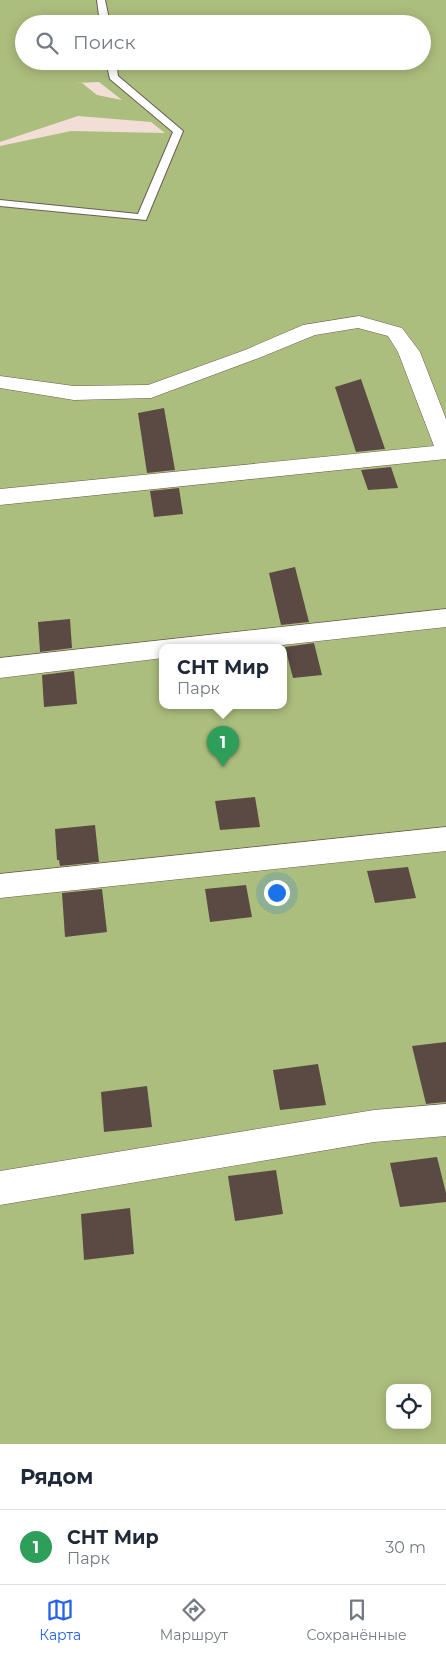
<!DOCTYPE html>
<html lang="ru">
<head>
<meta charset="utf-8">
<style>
	body { margin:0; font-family:Montserrat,sans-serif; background:#f2f2f3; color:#1f2937 }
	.controls { position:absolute; right:15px; bottom:15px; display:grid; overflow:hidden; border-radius:10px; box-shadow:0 2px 12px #0003 }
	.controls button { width:45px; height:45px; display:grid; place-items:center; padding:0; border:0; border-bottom:1px solid #e0e1e3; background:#fff; color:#1f2937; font:25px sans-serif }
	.you { position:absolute; left:276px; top:892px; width:18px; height:18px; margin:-12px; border:4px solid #fff; border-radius:50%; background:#1a73e8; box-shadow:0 0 0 8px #1a73e833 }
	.badge { display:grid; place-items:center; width:32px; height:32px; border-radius:50%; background:#2563eb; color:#fff; font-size:16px; font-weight:700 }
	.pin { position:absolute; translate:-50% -41px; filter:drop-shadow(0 1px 2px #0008) }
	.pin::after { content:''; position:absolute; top:26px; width:18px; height:15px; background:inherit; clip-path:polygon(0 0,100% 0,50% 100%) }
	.popup { position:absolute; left:159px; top:644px; width:128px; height:65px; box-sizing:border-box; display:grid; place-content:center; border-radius:10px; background:#fff; filter:drop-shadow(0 1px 4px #0005); font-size:16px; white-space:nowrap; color:#747a83 }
	.popup b { font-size:19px; color:#1f2937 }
	.popup::after { content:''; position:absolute; left:50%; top:100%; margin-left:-10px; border:10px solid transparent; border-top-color:#fff }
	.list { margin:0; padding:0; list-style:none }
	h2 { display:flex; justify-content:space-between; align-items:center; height:65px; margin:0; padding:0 20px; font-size:21px }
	h2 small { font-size:16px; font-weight:400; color:#747a83 }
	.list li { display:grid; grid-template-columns:32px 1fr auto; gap:15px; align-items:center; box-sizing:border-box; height:75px; padding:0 20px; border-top:1px solid #e0e1e3 }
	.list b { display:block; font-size:19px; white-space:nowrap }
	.list p { margin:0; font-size:16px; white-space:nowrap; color:#747a83 }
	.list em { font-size:16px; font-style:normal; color:#747a83 }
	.icon { flex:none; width:28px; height:28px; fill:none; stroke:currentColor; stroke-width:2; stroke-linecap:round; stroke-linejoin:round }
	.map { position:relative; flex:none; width:446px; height:1444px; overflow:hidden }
	.search { position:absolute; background:#fff; box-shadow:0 2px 12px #0003; left:15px; right:15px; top:15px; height:55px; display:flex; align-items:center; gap:12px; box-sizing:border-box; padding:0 18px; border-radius:28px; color:#747a83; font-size:19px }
	.sheet { height:140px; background:#fff }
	nav { display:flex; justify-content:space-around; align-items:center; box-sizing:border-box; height:70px; border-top:1px solid #e0e1e3; background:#fff; font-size:14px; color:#747a83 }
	nav a { display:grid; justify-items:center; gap:2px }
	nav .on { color:#2563eb }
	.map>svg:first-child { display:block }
</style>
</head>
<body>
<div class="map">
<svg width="446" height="1444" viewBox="0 0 446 1444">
	<rect width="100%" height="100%" fill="#f2ded6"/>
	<path fill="#acbe7d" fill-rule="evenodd" d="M 0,0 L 446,0 L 446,1444 L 0,1444 L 0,146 L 71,131 L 165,133 L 151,122 L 78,116 L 0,142 ZM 24,24 L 422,24 L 422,61 L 24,61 ZM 99,82 L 122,100 L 97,95 L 82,83 L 75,83 ZM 163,648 L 283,648 L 283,706 L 163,706 ZM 390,1388 L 427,1388 L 427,1425 L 390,1425 Z"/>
	<g fill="#5b4a44">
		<polygon points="361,379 385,449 356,452 335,387"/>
		<polygon points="164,408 175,470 147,473 138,413"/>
		<polygon points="391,467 398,488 368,490 361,470"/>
		<polygon points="179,488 183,514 154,517 150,491"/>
		<polygon points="295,567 309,622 281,625 269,573"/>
		<polygon points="70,619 72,648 40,652 38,622"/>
		<polygon points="314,643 322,675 293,678 285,647"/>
		<polygon points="74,671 77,704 44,707 42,675"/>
		<polygon points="255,797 260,827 220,830 215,801"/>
		<polygon points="95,825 99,862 60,866 59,860 57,860 55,829"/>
		<polygon points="408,867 416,898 375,903 367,871"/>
		<polygon points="246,885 252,917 210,922 205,889"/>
		<polygon points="102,889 107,932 65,937 62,893"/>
		<polygon points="446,1042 446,1102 426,1104 412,1046"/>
		<polygon points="318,1064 326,1105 280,1110 273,1070"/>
		<polygon points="147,1086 152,1127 104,1132 101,1092"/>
		<polygon points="437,1157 446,1193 446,1202 400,1207 390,1163"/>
		<polygon points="276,1170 283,1214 235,1221 228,1176"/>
		<polygon points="130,1208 134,1254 84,1260 81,1214"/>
	</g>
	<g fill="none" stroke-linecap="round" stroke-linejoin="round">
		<defs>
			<g id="lane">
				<polygon points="97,0 105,0 110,24 100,24"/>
				<polygon points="106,61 116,61 118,76 183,131 146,220 0,206 0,200 138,214 173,132 110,79"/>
			</g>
			<g id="street">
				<polygon points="359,316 402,328 420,352 446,419 446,459 0,505 0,489 434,446 398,352 388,336 358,328 315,335 259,358 151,398 74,400 0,388 0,376 74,386 148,385 245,350 303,325"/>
				<polygon points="446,609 446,627 255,648 163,648 163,658 0,678 0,658"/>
				<polygon points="446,827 446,851 0,898 0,874"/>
				<polygon points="446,1104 446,1136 374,1142 0,1205 0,1171 374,1110"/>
			</g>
		</defs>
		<use href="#lane" stroke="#6d5c55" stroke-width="2"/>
		<use href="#street" stroke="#6d5c55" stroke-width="1"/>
		<use href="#lane" fill="#fff" fill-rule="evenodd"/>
		<use href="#street" fill="#fff" fill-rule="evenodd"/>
	</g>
</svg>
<div class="controls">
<button><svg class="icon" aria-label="locate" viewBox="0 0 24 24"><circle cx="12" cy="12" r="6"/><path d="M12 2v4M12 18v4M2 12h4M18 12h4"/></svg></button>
</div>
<div class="you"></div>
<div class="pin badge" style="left:223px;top:767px;background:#2e9e5b">1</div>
<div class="popup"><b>СНТ Мир</b>Парк</div>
<div class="search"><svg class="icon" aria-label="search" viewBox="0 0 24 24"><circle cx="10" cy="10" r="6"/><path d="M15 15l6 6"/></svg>Поиск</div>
</div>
<section class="sheet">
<h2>Рядом<small></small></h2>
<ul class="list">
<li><span class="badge" style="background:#2e9e5b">1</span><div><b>СНТ Мир</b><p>Парк</p></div><em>30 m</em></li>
</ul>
</section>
<nav>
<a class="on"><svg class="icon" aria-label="map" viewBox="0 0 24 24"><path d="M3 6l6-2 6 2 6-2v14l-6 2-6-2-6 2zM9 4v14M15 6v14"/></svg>Карта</a>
<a><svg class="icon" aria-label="directions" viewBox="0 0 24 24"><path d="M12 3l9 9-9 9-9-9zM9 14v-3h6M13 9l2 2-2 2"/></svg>Маршрут</a>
<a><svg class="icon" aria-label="saved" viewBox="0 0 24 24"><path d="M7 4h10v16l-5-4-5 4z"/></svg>Сохранённые</a>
</nav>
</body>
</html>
